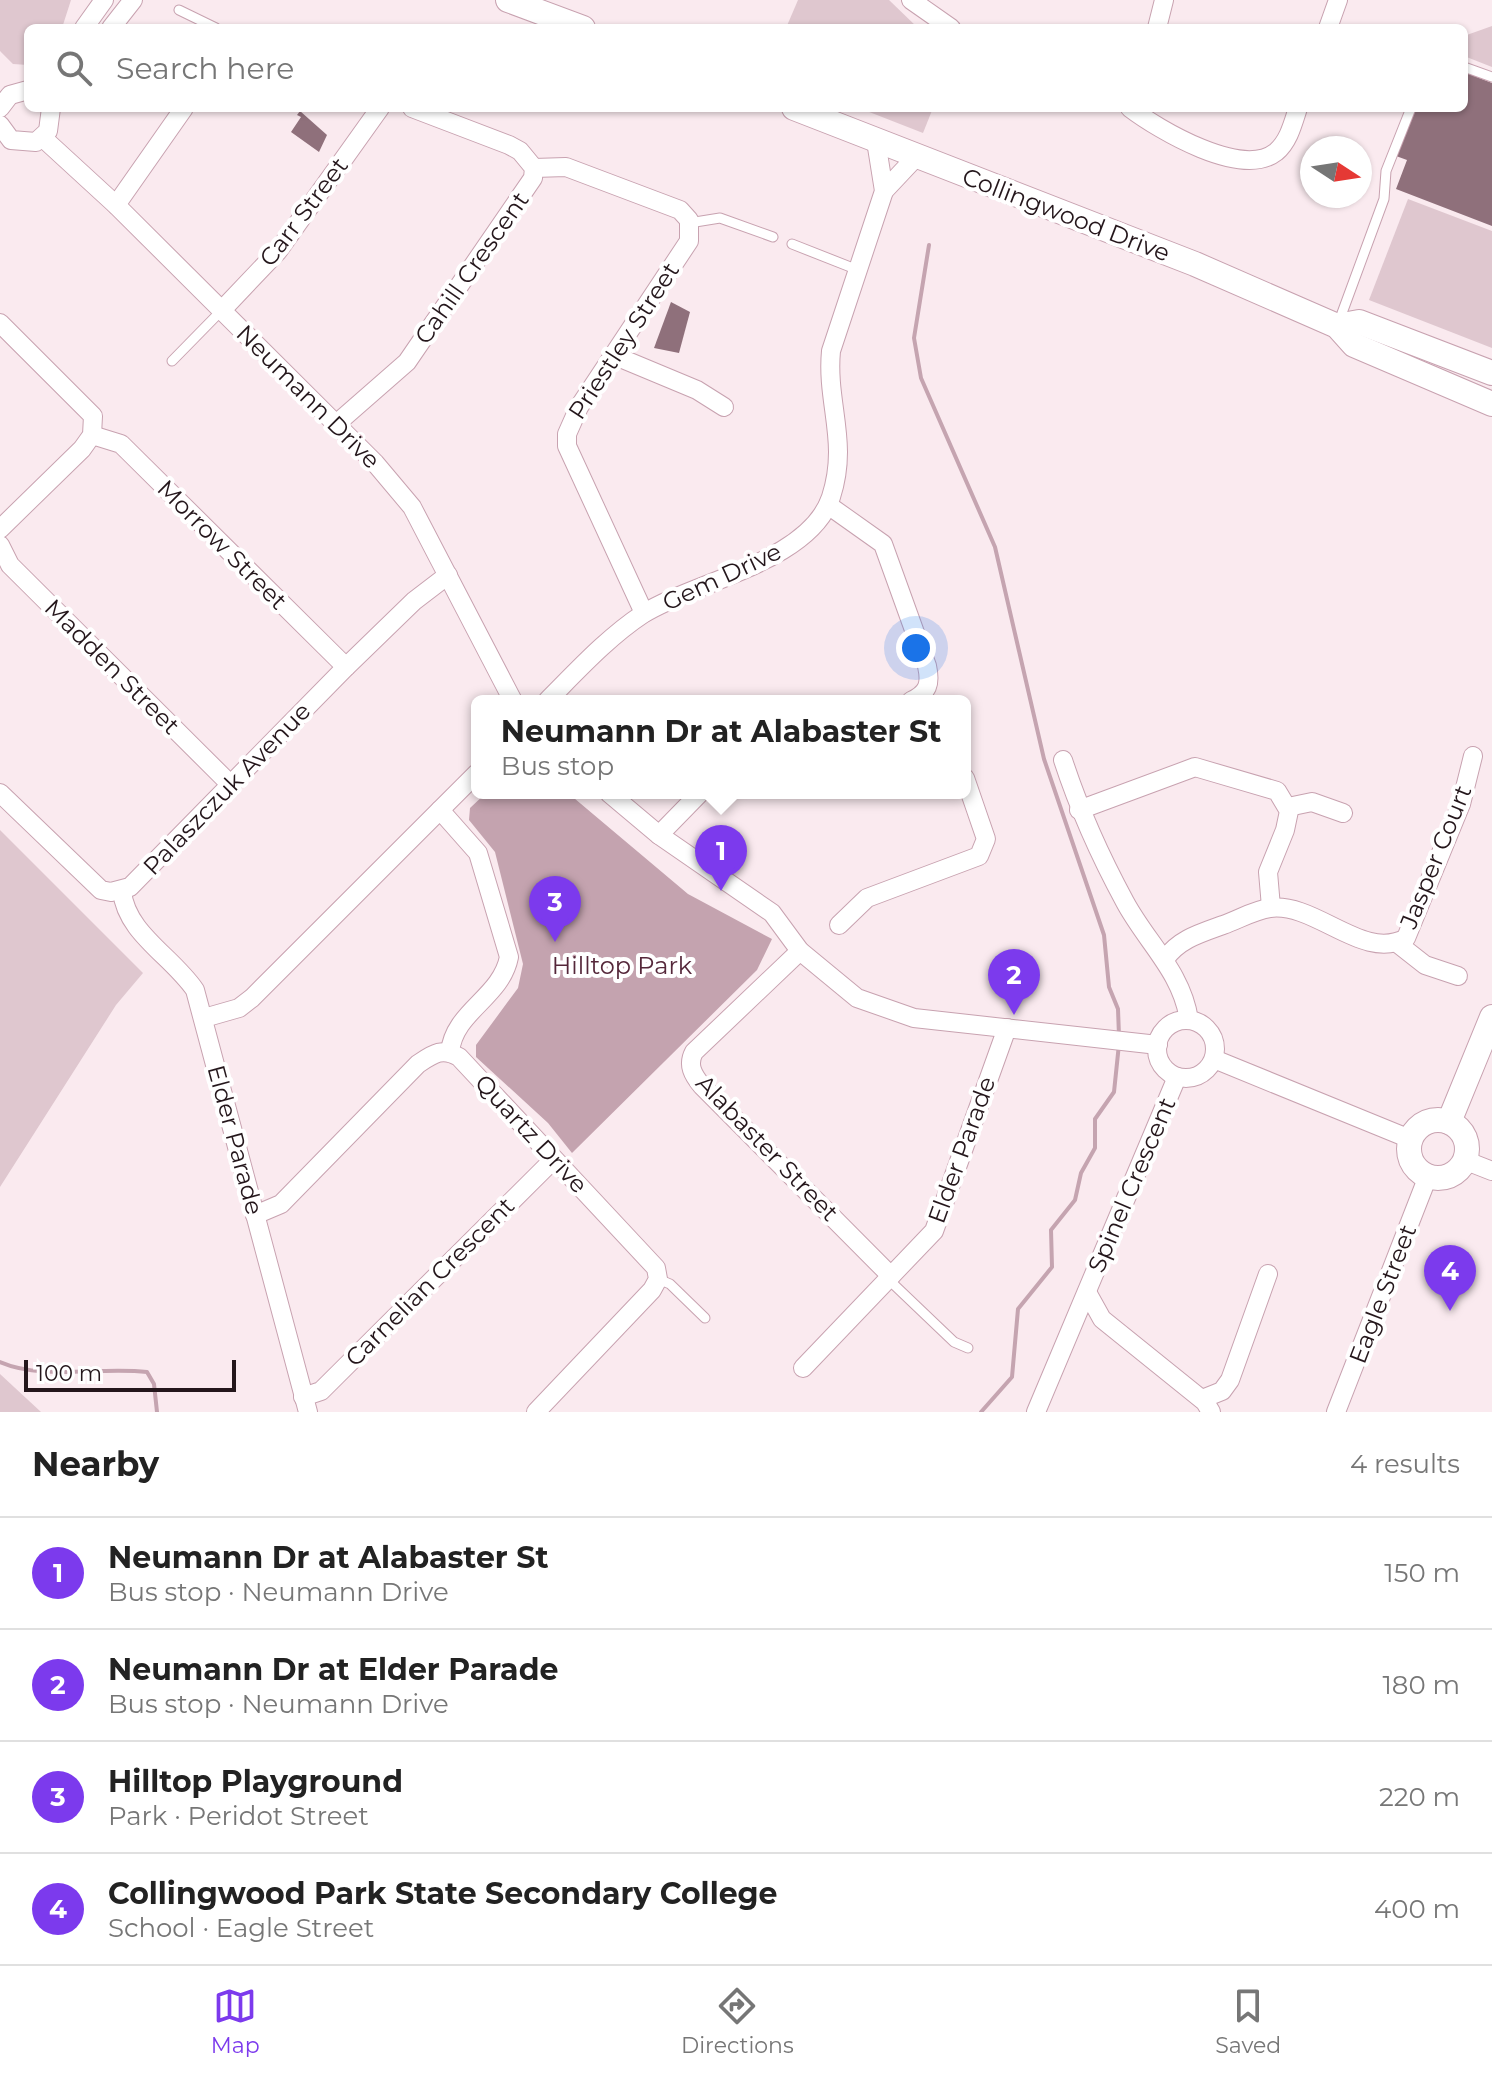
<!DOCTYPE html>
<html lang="en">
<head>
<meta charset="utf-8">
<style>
	body { margin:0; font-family:Montserrat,sans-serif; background:#f6f6f6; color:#222 }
	.compass { position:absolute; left:1300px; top:136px; width:72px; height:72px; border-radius:50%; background:#fff; box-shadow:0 2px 6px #0004; rotate:102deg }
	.scale { position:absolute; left:24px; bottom:20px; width:212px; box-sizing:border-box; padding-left:8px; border:4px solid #24161b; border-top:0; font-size:22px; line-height:28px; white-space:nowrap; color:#24161b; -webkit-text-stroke:6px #fff; paint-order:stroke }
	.you { position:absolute; left:916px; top:648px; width:28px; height:28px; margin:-20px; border:6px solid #fff; border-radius:50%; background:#1a73e8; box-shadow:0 0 0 12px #1a73e833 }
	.badge { display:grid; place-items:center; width:52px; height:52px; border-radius:50%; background:#7c3aed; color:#fff; font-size:26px; font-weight:700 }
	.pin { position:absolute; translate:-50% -66px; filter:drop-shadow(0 2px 4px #0008) }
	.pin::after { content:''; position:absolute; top:42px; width:28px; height:24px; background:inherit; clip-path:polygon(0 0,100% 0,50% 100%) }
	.popup { position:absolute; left:471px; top:695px; width:500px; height:104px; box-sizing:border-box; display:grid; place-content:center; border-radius:12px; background:#fff; filter:drop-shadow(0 2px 6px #0005); font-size:26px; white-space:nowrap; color:#767676 }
	.popup b { font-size:30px; color:#222 }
	.popup::after { content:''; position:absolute; left:50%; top:100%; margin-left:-16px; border:16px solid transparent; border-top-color:#fff }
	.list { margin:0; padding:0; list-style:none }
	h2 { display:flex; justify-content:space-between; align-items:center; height:104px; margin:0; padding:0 32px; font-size:34px }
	h2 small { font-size:26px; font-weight:400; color:#767676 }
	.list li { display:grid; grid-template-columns:52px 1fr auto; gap:24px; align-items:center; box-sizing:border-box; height:112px; padding:0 32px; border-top:2px solid #e0e0e0 }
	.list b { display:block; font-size:30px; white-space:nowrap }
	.list p { margin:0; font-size:26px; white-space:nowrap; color:#767676 }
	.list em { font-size:26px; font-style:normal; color:#767676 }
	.icon { flex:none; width:44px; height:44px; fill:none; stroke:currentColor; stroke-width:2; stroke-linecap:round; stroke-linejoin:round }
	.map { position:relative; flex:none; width:1492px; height:1412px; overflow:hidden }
	.search { position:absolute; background:#fff; box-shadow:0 2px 6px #0004; left:24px; right:24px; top:24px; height:88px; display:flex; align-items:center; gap:20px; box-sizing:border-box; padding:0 28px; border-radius:12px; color:#767676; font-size:30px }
	.sheet { height:552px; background:#fff }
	nav { display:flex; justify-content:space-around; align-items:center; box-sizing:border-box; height:112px; border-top:2px solid #e0e0e0; background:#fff; font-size:22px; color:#767676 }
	nav a { display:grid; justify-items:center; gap:4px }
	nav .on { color:#7c3aed }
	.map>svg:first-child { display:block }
</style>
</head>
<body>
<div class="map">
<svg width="1492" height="1412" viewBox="0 0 1492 1412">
	<rect width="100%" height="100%" fill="#faeaef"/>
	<g fill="#dfc7cf">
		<polygon points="0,0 71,0 62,28 28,28 28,65 13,64 0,51"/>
		<polygon points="798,0 889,0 918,28 786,28"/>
		<polygon points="1492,26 1492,67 1464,56 1464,36"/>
		<polygon points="859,108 933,108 923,133"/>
		<polygon points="1408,199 1492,231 1492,348 1369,300"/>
		<polygon points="0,830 143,973 116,1005 0,1187"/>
		<polygon points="0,1374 41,1412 0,1412"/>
	</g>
	<polygon fill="#c4a3af" points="486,793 568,793 688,894 772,939 757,970 572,1153 548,1123 476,1057 476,1045 518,988 523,964 495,852 469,820 470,808"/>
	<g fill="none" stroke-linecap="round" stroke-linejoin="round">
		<g stroke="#c5a4b0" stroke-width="4">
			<polyline points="929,245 914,338 921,378 995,547 1044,759 1104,935 1109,987 1118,1009 1119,1036"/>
			<path d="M 0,1362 C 44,1381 100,1366 147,1372 L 154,1384 L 157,1412"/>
			<polyline points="981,1412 1012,1377 1018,1309 1052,1267 1051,1230 1075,1200 1081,1173 1095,1148 1095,1119 1114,1092 1119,1044"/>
		</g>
	</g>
	<g fill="#8f707b">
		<polygon points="1464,72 1492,83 1492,226 1396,189 1407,160 1396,156 1415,108 1464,108"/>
		<polygon points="300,111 327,135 319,152 291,132 301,117 297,115"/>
		<polygon points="671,302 690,312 679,353 654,348"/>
	</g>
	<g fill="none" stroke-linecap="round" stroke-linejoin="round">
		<defs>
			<g id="lane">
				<polyline points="179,10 216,28"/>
				<polyline points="1464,67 1492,77"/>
				<polyline points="689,223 720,218 773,237"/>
				<polyline points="792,244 858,270"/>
				<polyline points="1338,324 1384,199 1386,171 1411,108"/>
				<polyline points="172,361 222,310"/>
				<polyline points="658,1279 670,1284 705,1318"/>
				<polyline points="888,1279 954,1342 968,1348"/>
			</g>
			<g id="street">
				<polyline points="911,0 951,28"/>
				<polyline points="84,28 104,0"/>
				<polyline points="111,28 133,0"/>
				<polyline points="1157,28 1164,0"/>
				<polyline points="1328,28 1338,0"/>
				<polyline points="0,108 10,95 28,90"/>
				<path d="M 1130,108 C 1159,130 1242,179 1276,152 C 1289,141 1293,123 1298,108"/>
				<polyline points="0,125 11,140 36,142 48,131 51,108"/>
				<polyline points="43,138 116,205 375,463 412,507 513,701"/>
				<polyline points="534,168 566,167 680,210 689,220 689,241 579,407 567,434 567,446 644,613"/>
				<polyline points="884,191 916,157"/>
				<polyline points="116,205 184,108"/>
				<polyline points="222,310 278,251 380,108"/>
				<polyline points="0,323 93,416 92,435 82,449 0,529"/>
				<polyline points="613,355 697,390 724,407"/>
				<polyline points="335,425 407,362 533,178 534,168 520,151 509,145 412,108"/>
				<polyline points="92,435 121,444 346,667"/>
				<path d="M 828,505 L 883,544 L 927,666 C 931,684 928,693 911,701"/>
				<polyline points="0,545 10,565 230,784"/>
				<path d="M 547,701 C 577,671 608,637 643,614 C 693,582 810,562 831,497 C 849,442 826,403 831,351 L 884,191 L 876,141"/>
				<path d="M 1063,760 C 1079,809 1100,856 1125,902 C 1147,943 1182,972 1189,1020"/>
				<polyline points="0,793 101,890 111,892 130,887 346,667 414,601 448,575"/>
				<polyline points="609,793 659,835 772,913 800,951 857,998 914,1018 1158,1045"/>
				<polyline points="1288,807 1312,802 1343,813"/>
				<path d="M 440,810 L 478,853 L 509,957 C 501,998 454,1011 450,1052"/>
				<polyline points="1079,810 1195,767 1277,791 1289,811 1285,830 1268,872 1271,907"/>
				<polyline points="659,835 700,793"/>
				<path d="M 122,891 C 126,933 172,956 195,990 L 308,1412"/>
				<polyline points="839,925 867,898 979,856 986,839 965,778"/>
				<polyline points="1397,943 1425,965 1458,976"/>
				<path d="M 800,951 L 694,1052 C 687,1065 693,1075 702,1086 L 891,1276"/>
				<path d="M 1165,959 C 1179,939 1201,933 1223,925 C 1238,920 1254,910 1270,908 C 1316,902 1363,962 1406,938 L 1461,804 L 1473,756"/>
				<polyline points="204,1018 239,1008 252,998 477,773"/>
				<circle cx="1186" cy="1049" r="29"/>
				<polyline points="1214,1059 1410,1139"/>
				<polyline points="1464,1160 1492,1171"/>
				<path d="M 255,1215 L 281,1204 L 418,1064 C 433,1054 442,1047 459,1057 L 656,1268 L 658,1279 L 652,1290 L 536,1412"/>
				<polyline points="1087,1292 1102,1319 1205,1402 1211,1412"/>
				<polyline points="803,1368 934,1231 1007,1028"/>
				<polyline points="303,1397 321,1391 553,1160"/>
				<polyline points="1202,1399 1222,1391 1230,1380 1268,1274"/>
				<polyline points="1036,1412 1177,1077"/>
				<polyline points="1336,1412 1428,1176"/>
			</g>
			<g id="secondary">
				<polyline points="508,0 583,28"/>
				<polyline points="794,108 1195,264 1337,326 1354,345 1492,404"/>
				<polyline points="1337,326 1359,322 1492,373"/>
				<circle cx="1438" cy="1149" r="29"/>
				<polyline points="1449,1122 1492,1017"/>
			</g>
		</defs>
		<use href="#lane" stroke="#c8a2b0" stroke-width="11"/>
		<use href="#street" stroke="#c8a2b0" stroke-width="20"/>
		<use href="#secondary" stroke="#c8a2b0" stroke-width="26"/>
		<use href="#lane" stroke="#fff" stroke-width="9"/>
		<use href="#street" stroke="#fff" stroke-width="18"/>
		<use href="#secondary" stroke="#fff" stroke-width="24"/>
	</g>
	<g text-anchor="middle" stroke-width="8" stroke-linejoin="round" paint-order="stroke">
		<g font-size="24" fill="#24161b" stroke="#fff">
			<text transform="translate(304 212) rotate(-53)" y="8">Carr Street</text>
			<text transform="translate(1066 215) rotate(21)" y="8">Collingwood Drive</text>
			<text transform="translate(472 268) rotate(-55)" y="8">Cahill Crescent</text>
			<text transform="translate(624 341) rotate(-57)" y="8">Priestley Street</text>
			<text transform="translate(308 397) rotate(45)" y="8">Neumann Drive</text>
			<text transform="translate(222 545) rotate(45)" y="8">Morrow Street</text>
			<text transform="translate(722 577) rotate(-25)" y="8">Gem Drive</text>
			<text transform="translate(112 667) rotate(45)" y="8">Madden Street</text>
			<text transform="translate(227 789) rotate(-46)" y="8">Palaszczuk Avenue</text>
			<text transform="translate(1436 857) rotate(-68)" y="8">Jasper Court</text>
			<text transform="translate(531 1134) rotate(47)" y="8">Quartz Drive</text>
			<text transform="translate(235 1140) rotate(75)" y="8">Elder Parade</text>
			<text transform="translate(767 1148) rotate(46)" y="8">Alabaster Street</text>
			<text transform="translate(962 1150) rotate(-70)" y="8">Elder Parade</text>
			<text transform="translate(1132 1185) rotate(-67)" y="8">Spinel Crescent</text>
			<text transform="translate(430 1282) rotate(-45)" y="8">Carnelian Crescent</text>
			<text transform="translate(1383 1294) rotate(-69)" y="8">Eagle Street</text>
		</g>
		<g font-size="24" fill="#55273a" stroke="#fff">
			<text x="622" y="974">Hilltop Park</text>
		</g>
	</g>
</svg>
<svg class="compass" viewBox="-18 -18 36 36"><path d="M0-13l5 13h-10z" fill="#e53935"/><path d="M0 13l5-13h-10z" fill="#767676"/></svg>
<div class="scale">100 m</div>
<div class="you"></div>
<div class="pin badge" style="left:721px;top:891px">1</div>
<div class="popup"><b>Neumann Dr at Alabaster St</b>Bus stop</div>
<div class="pin badge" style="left:1014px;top:1015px">2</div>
<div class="pin badge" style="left:555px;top:942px">3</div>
<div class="pin badge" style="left:1450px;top:1311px">4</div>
<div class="search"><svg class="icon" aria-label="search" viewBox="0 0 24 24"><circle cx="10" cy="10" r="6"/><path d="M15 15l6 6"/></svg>Search here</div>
</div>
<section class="sheet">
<h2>Nearby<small>4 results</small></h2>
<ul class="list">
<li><span class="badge">1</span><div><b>Neumann Dr at Alabaster St</b><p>Bus stop · Neumann Drive</p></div><em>150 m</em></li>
<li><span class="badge">2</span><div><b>Neumann Dr at Elder Parade</b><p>Bus stop · Neumann Drive</p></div><em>180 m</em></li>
<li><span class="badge">3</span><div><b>Hilltop Playground</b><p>Park · Peridot Street</p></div><em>220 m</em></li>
<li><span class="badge">4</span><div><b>Collingwood Park State Secondary College</b><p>School · Eagle Street</p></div><em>400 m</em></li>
</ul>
</section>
<nav>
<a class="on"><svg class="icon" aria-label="map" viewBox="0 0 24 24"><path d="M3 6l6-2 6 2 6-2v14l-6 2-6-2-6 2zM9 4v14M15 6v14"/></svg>Map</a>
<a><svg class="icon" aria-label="directions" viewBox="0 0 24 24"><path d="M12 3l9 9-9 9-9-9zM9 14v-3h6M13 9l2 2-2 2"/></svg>Directions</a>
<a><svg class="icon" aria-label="saved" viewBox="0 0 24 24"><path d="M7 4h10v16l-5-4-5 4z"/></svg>Saved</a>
</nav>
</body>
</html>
